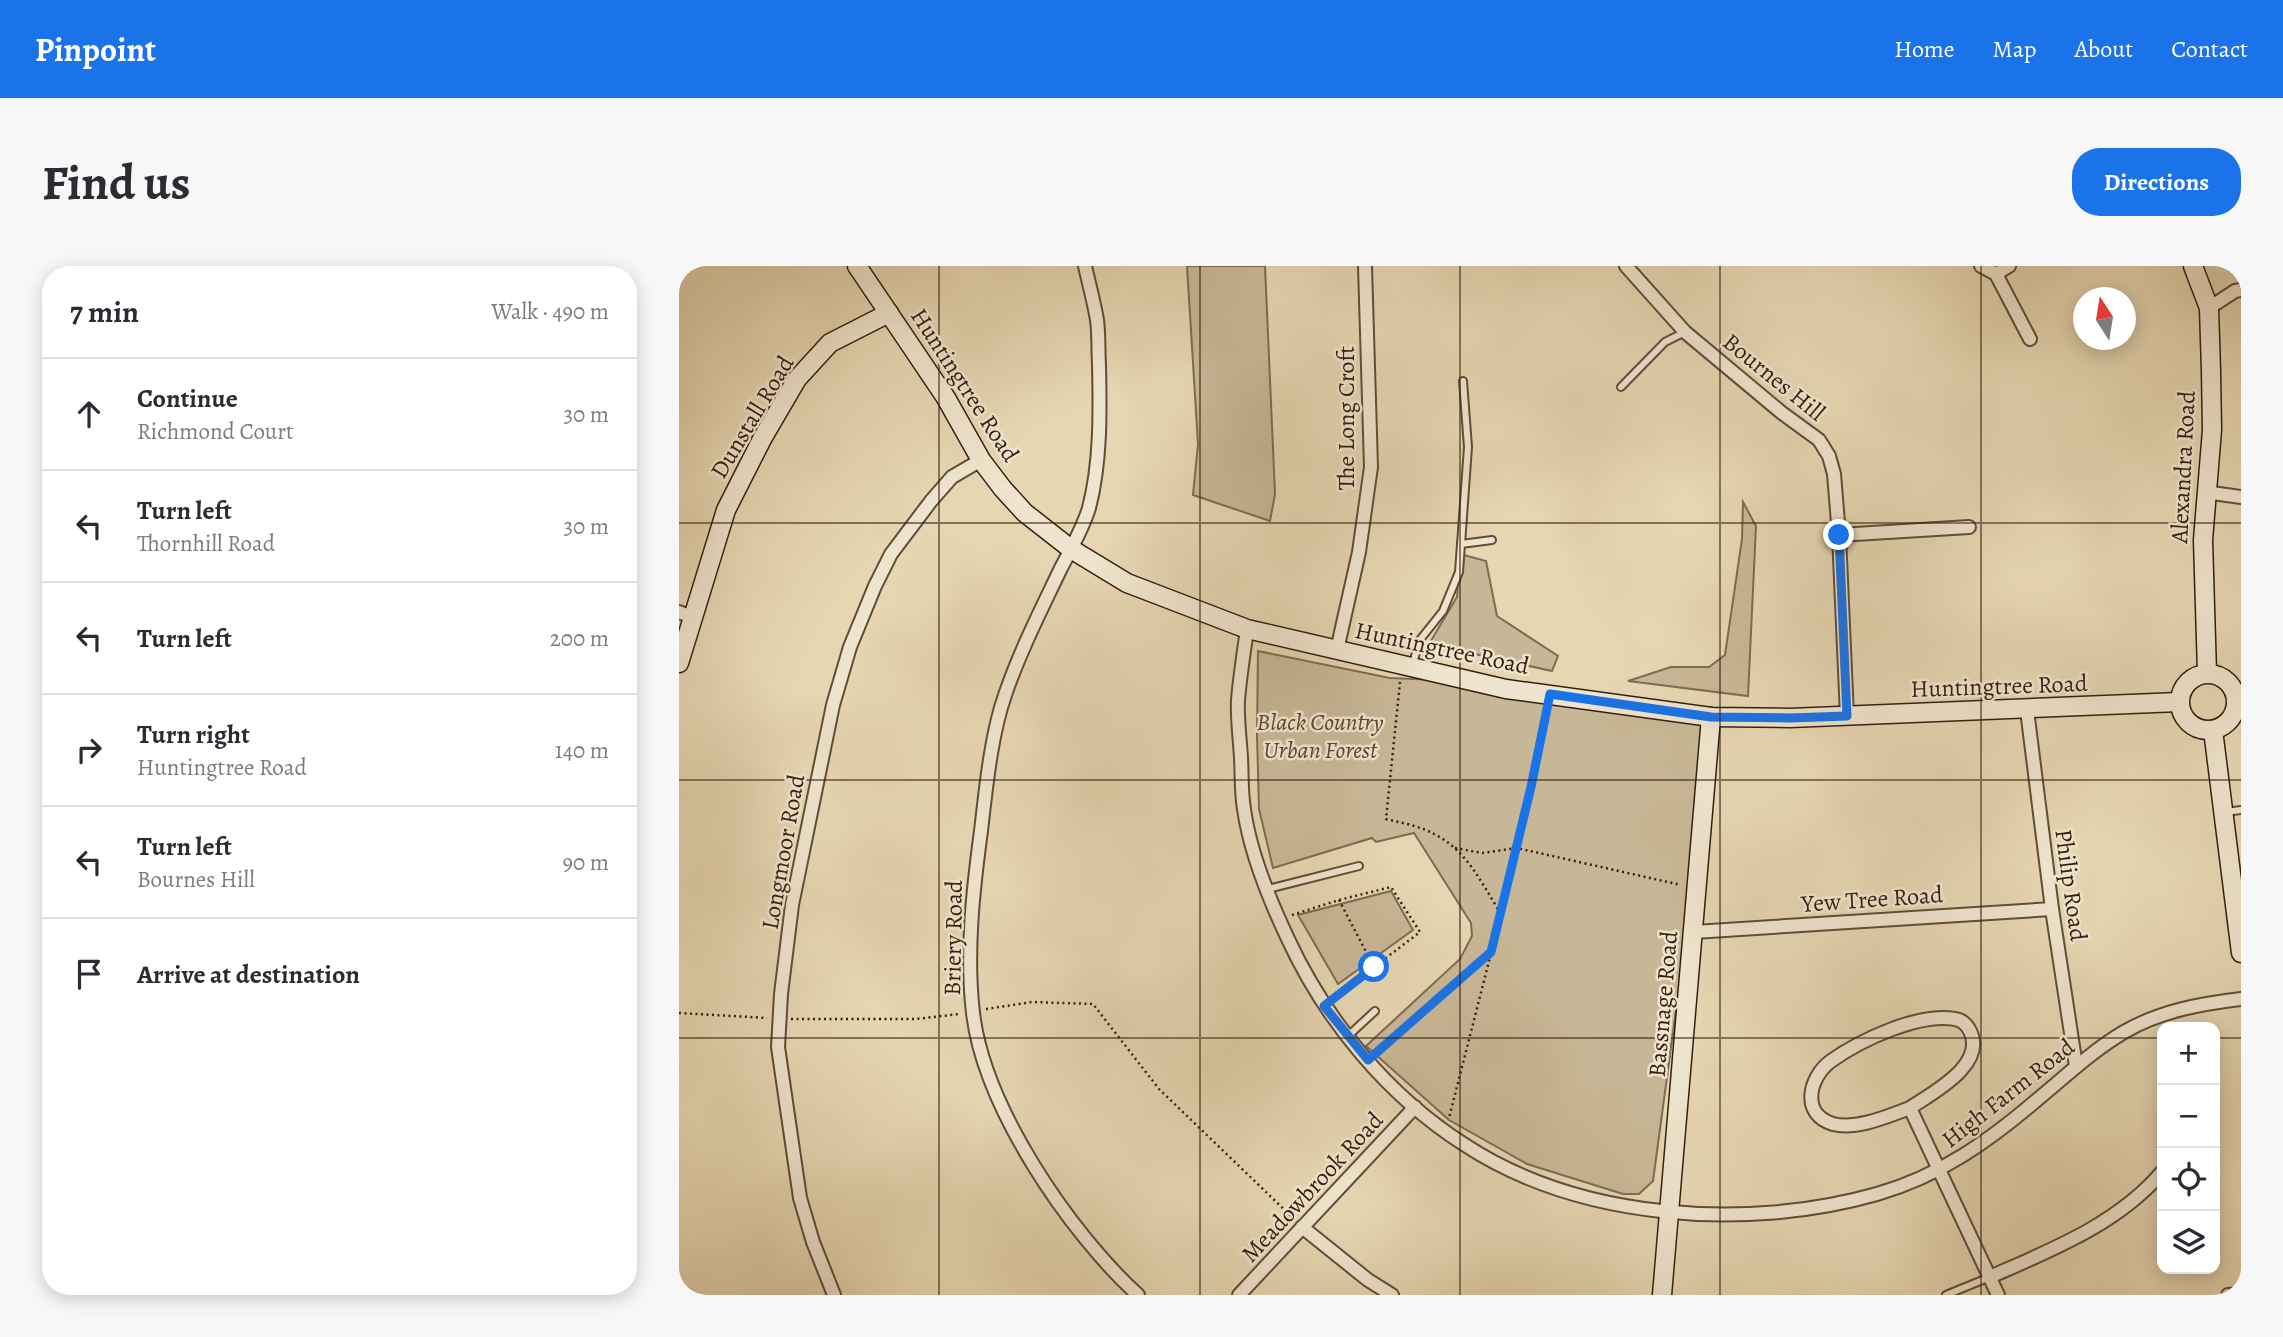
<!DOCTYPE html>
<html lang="en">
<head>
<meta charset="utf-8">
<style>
	body { margin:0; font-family:Alegreya,serif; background:#f7f7f7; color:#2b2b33 }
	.controls { position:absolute; right:21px; bottom:21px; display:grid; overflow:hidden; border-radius:14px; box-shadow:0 4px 18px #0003 }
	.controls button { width:63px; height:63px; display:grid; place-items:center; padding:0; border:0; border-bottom:2px solid #e1e1e2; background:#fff; color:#2b2b33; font:35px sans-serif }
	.compass { position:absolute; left:1394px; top:21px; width:63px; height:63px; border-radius:50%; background:#fff; box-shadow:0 4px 18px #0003; rotate:348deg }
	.stop { position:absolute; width:21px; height:21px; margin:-16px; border:5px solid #1a73e8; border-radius:50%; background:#fff }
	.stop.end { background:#1a73e8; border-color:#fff; box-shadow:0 2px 7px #0008 }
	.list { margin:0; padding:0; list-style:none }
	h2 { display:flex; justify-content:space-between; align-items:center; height:91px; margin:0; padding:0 28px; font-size:30px }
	h2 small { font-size:23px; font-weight:400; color:#7c7c81 }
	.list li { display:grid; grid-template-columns:46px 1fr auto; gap:21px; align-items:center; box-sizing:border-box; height:112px; padding:0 28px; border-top:2px solid #e1e1e2 }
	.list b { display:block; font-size:26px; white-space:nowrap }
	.list p { margin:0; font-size:23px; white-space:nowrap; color:#7c7c81 }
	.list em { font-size:23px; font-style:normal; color:#7c7c81 }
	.icon { flex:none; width:38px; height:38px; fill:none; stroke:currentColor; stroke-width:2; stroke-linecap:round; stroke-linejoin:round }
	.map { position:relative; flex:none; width:1562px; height:1029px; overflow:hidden; border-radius:28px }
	header { display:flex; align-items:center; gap:42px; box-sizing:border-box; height:98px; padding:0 35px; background:#1a73e8; color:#fff }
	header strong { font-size:33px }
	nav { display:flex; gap:38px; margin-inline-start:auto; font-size:24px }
	.intro { display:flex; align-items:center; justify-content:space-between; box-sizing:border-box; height:168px; padding:0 42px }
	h1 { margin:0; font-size:49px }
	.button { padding:18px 32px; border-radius:28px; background:#1a73e8; color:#fff; font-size:24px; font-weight:700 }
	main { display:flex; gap:42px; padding:0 42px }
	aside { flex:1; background:#fff; border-radius:28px; box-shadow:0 4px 18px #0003 }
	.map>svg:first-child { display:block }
</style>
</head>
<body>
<header>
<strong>Pinpoint</strong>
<nav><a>Home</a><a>Map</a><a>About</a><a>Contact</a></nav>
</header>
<div class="intro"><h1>Find us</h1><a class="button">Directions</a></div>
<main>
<aside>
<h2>7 min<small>Walk · 490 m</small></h2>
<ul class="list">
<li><svg class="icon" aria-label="ahead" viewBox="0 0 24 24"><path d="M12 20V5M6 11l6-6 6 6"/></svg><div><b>Continue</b><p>Richmond Court</p></div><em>30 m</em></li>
<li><svg class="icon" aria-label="left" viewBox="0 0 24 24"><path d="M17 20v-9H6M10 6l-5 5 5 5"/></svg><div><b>Turn left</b><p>Thornhill Road</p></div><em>30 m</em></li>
<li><svg class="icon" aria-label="left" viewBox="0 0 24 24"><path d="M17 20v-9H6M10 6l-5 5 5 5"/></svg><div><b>Turn left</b></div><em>200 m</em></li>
<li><svg class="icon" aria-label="right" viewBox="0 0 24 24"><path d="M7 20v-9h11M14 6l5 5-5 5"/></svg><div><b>Turn right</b><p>Huntingtree Road</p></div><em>140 m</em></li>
<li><svg class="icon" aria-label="left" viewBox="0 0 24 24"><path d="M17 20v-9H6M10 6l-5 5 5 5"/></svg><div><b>Turn left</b><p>Bournes Hill</p></div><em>90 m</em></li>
<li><svg class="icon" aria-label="arrive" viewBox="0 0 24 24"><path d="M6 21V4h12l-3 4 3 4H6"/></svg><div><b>Arrive at destination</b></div></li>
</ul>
</aside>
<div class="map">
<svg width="1562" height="1029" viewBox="0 0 1562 1029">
	<rect width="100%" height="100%" fill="#e6d6b2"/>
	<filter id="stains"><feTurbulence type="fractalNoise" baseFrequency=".00286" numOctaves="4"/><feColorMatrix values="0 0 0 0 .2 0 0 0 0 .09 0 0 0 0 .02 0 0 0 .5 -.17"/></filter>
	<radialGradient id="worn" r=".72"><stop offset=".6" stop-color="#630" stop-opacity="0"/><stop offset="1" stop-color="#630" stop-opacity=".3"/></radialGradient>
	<g fill="#c8b796" stroke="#7e6b52" stroke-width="2">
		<polygon points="508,0 586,0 596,228 591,255 514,229 519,178"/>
		<polygon points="1064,236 1077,260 1069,430 949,415 992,401 1030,401 1046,389 1063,273"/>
		<polygon points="781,288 807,295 818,350 879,390 873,405 750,378 778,331"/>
		<polygon points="579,385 711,412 759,414 1025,453 1008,663 974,915 960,928 944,928 848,898 770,854 687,780 781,693 793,670 792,657 735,567 697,576 693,572 594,602 580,543 578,470"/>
		<polygon points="712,625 734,664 659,718 619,649"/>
	</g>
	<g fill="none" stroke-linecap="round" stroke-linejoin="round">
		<defs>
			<g id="lane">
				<polyline points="942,121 986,76 1006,66"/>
				<polyline points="782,278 813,274"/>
				<polyline points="734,398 740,375 764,345 780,306 789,181 784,115"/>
				<polyline points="1546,546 1562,544"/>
				<polyline points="589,623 680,600"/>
				<polyline points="669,770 696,745"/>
				<polyline points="1267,1029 1311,1011"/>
			</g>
			<g id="street">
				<path d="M 406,0 C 410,18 415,36 418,54 C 420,69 419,84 420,98 C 421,145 422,196 410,242 C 404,262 392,283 382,302 C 362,344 341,385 326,429 C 312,469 307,522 302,565 C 294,624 287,687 294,747 C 305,841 390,966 459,1029"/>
				<polyline points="947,0 1006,66 1103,147 1140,174 1150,190 1155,208 1160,269 1168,450"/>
				<polyline points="1302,0 1317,8 1330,0"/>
				<polyline points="1317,8 1351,73"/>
				<polyline points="1530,42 1556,25 1562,24"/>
				<polyline points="1526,226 1562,231"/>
				<polyline points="1160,269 1290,261"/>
				<polyline points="0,346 13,351"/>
				<path d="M 568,363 C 565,386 561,410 559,434 C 558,453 561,473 562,492 C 563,509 562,526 565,543 C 571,587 590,633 609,673 C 647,755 709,830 786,879 C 901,954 1068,965 1198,928 C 1261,910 1310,875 1359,833 C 1387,810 1413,785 1445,766 C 1481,745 1521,738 1562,733"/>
				<polyline points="658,384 680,286 692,201 686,0"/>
				<polyline points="1348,444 1373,643 1397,800"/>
				<polyline points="1015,666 1373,643"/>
				<path d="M 1231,842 C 1253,827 1308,799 1291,765 C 1288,759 1283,754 1276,753 C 1240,746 1180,775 1152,795 C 1130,811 1121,848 1154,858 C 1178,864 1209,850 1231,842 L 1319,1029"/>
				<polyline points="623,961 689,1014 713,1029"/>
				<path d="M 1311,1011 C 1372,984 1439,958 1483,906"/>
				<polyline points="155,1029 134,976 121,932 99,781 102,728 113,639 154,439 171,381 196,320 212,288 252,235 273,211 302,194"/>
				<polyline points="560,1029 736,841"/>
				<polyline points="1549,1029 1562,1028"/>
			</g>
			<g id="secondary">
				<polyline points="178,0 267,132 302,194 324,223 346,247 392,283 448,317 568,363 827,423 1032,451 1111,452 1500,436"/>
				<polyline points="1514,0 1530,42 1532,105 1533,164 1524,274 1528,407"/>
				<polyline points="0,397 47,244 83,173 118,113 151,77 210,47"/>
				<circle cx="1529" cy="436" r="28"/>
				<polyline points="1534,464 1562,687"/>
				<polyline points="983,1029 1032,451"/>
			</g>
		</defs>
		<use href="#lane" stroke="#604d37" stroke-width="10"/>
		<use href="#street" stroke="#604d37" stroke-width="16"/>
		<use href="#secondary" stroke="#331f0e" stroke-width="21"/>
		<g stroke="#331f0e" stroke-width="2.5" stroke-dasharray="2 3.5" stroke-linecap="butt">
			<path d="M 721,416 L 707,553 C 723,557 741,560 755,568 C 788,584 803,618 822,648 L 770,852"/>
			<polyline points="776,582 803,587 838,582 1002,619"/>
			<polyline points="660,634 695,701"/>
			<polyline points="822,648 868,443"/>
			<polyline points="613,649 660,634 712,621 741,666 657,730"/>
			<polyline points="307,743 353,736 414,738 480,823 615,953"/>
			<polyline points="0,747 88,752"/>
			<polyline points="112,753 237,753 280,748"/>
			<polyline points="697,787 810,687"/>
		</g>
		<use href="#lane" stroke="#efe4cd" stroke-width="6"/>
		<use href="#street" stroke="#efe4cd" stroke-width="12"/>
		<use href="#secondary" stroke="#efe4cd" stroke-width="18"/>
	</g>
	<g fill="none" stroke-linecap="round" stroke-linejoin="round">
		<polyline stroke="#1a73e8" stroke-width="9" points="695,701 645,740 689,794 812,686 852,521 871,428 1032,451 1111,452 1168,450 1160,269"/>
	</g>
	<path fill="none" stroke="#331f0e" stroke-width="2" stroke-opacity="0.55" d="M 260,0 L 260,1029M 521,0 L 521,1029M 781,0 L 781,1029M 1041,0 L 1041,1029M 1302,0 L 1302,1029M 0,257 L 1562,257M 0,514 L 1562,514M 0,772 L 1483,772M 1536,772 L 1562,772"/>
	<g text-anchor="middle" stroke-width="5" stroke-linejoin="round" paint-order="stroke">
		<g font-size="24" fill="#331f0e" stroke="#efe4cd">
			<text transform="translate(1095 111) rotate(39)" y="8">Bournes Hill</text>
			<text transform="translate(286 119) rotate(57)" y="8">Huntingtree Road</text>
			<text transform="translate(73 151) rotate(-59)" y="8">Dunstall Road</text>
			<text transform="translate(667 152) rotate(-90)" y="8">The Long Croft</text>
			<text transform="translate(1504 201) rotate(-87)" y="8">Alexandra Road</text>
			<text transform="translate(763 382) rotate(12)" y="8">Huntingtree Road</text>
			<text transform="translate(1320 420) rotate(-2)" y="8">Huntingtree Road</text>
			<text transform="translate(104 586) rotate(-80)" y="8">Longmoor Road</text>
			<text transform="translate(1392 619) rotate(82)" y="8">Philip Road</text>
			<text transform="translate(1193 633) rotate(-4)" y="8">Yew Tree Road</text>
			<text transform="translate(274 672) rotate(-89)" y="8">Briery Road</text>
			<text transform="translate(984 738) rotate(-85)" y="8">Bassnage Road</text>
			<text transform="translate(1329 827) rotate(-38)" y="8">High Farm Road</text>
			<text transform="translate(633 921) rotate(-47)" y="8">Meadowbrook Road</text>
		</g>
		<g font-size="24" font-style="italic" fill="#584530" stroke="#efe4cd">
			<text x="641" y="464">Black Country<tspan x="641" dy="28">Urban Forest</tspan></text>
		</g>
	</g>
	<rect width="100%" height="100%" filter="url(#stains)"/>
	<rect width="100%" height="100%" fill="url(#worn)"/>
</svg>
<div class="controls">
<button>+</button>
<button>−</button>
<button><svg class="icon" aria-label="locate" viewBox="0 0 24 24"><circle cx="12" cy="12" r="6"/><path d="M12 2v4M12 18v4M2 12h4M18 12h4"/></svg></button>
<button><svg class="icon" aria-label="layers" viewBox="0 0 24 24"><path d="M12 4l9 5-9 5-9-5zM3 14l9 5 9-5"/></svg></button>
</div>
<svg class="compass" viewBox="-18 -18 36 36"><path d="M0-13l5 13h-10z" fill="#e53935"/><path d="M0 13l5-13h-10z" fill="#7c7c81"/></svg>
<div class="stop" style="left:695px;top:701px"></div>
<div class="stop end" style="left:1160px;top:269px"></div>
</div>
</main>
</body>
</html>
